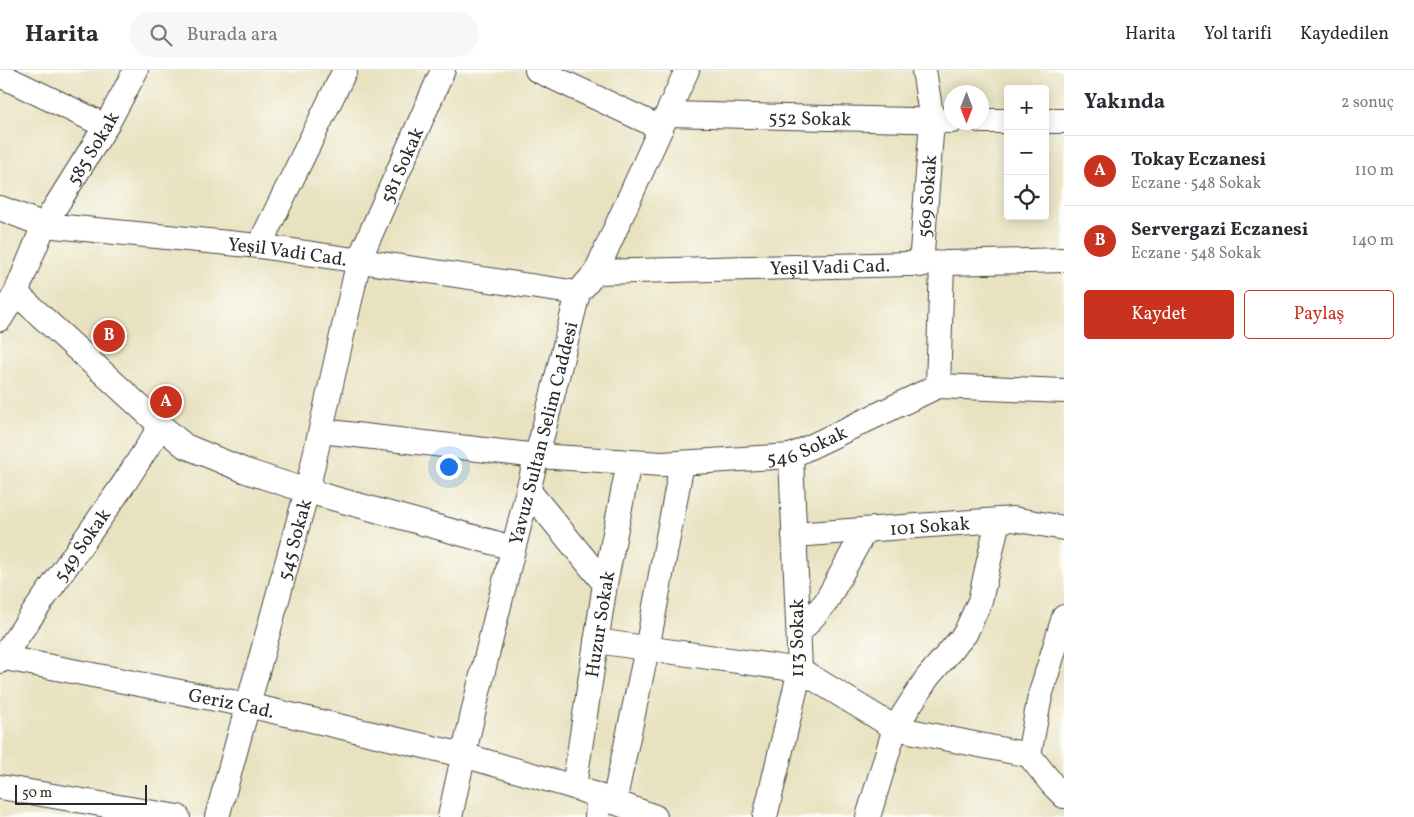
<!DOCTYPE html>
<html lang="tr">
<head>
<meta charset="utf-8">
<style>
	body { margin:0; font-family:Vollkorn,serif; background:#f7f7f7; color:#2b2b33 }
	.controls { position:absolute; right:15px; top:15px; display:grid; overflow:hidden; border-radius:5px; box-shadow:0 2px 12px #0003 }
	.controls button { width:45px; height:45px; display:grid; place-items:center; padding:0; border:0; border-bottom:1px solid #e1e1e2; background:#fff; color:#2b2b33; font:25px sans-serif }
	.compass { position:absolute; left:944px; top:15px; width:45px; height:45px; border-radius:50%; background:#fff; box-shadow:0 2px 12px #0003; rotate:180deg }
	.scale { position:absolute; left:15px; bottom:12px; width:132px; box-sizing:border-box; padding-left:5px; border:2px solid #2b2b2b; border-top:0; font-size:14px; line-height:18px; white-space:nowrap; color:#2b2b2b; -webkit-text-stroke:4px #fdfcf7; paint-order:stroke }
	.you { position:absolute; left:448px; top:396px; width:18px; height:18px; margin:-12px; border:4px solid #fff; border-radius:50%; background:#1a73e8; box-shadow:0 0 0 8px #1a73e833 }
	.badge { display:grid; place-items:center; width:32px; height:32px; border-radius:50%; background:#c8321e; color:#fff; font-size:16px; font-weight:700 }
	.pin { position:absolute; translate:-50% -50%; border:2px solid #fff; box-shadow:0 1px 5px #0006 }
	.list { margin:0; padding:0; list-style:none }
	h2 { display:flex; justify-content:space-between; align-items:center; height:65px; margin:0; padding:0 20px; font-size:21px }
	h2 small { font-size:16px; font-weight:400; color:#7c7c81 }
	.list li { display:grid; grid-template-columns:32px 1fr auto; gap:15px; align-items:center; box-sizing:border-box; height:70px; padding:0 20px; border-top:1px solid #e1e1e2 }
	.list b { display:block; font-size:19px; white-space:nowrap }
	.list p { margin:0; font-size:16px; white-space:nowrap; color:#7c7c81 }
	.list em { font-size:16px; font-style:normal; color:#7c7c81 }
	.actions { display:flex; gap:10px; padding:15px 20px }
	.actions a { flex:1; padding:11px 0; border:1px solid #c8321e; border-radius:5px; text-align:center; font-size:18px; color:#c8321e }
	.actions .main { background:#c8321e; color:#fff }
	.icon { flex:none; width:28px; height:28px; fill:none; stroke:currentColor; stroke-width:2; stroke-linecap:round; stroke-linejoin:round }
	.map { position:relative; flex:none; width:1064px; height:747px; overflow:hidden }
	header { display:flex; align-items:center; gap:30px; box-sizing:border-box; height:70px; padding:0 25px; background:#fff; border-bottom:1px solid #e1e1e2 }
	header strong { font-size:24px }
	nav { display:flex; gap:28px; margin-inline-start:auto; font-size:18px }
	.search { width:350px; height:45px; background:#f7f7f7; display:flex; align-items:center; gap:12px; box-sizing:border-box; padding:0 18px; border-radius:28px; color:#7c7c81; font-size:19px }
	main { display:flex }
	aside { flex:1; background:#fff }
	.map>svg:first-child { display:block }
</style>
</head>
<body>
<header>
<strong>Harita</strong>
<div class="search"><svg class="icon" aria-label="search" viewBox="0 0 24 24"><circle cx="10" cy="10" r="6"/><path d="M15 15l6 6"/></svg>Burada ara</div>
<nav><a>Harita</a><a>Yol tarifi</a><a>Kaydedilen</a></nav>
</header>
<main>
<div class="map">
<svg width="1064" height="747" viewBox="0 0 1064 747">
	<rect width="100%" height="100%" fill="#fdfcf7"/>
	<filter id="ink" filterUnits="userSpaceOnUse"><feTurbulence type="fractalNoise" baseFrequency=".02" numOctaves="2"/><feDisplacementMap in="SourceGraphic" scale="10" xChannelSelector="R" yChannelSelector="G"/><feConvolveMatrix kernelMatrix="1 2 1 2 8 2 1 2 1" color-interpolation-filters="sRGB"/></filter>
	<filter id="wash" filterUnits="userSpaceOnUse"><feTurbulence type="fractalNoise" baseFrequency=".0096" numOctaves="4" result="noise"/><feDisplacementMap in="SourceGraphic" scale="20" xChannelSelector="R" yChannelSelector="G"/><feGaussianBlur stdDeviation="1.12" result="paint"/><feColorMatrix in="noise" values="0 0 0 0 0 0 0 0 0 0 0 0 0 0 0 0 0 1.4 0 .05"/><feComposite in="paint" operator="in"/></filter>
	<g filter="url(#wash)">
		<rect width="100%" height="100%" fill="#e8e2c0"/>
	</g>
	<g filter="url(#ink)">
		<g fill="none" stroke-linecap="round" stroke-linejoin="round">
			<defs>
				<g id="minor">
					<polyline points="537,0 661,58"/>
					<polyline points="0,5 106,56"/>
					<path id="s1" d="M 668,44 L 952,51"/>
					<polyline points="982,51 1008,51"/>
					<polyline points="1045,51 1064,51"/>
					<path id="s2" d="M 0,138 L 44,155 L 259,176 L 578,223"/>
					<polyline points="259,176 345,0"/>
					<path id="s3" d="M 921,195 L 932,51 L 924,0"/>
					<path id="s4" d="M 596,202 L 1064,190"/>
					<polyline points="16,223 161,356 185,376 246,401 307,421 513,478"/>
					<path id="s5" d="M 0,249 L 16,223 L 44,155 L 106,56 L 136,0"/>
					<polyline points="938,316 942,194"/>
					<path id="s6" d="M 321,361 L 538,386 L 662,394 L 791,386 L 938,316 L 1064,321"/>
					<polyline points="528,420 605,514"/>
					<path id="s7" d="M 794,465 L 1013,449 L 1064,458"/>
					<polyline points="1064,547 1040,626 1029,685 1052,714 1064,726"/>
					<polyline points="799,563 826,532 865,460"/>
					<polyline points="596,571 800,600 895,658 1029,685"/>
					<path id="s8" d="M 0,587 L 247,635 L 463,685 L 574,717 L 655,747"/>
					<path id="s9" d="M 0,591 L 125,412 L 161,356"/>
					<polyline points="0,717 178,747"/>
					<path id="s10" d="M 574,717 L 605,514 L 629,392"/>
					<polyline points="614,732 647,579 682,393"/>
					<path id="s11" d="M 217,747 L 307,421 L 359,190 L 443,0"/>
					<path id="s12" d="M 450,747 C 487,571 535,398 578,223 L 596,202 L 687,0"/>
					<polyline points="597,747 599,727"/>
					<polyline points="765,747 800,600 791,386"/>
					<polyline points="868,747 895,658 927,608 965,564 980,531 998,450"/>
				</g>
			</defs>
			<use href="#minor" stroke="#474641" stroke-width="26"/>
			<use href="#minor" stroke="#fff" stroke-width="24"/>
		</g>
	</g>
	<g text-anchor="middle" stroke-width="4" stroke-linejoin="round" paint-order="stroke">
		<g font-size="19" fill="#2b2b2b" stroke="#fdfcf7">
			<text dy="7" stroke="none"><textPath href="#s1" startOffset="142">552 Sokak</textPath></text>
			<text dy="7" stroke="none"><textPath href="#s5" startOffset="195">585 Sokak</textPath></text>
			<text dy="7" stroke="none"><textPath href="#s11" startOffset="679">581 Sokak</textPath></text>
			<text dy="7" stroke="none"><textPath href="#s3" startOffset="69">569 Sokak</textPath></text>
			<text dy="7" stroke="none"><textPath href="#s2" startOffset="292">Yeşil Vadi Cad.</textPath></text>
			<text dy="7" stroke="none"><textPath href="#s4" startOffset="234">Yeşil Vadi Cad.</textPath></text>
			<text dy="7" stroke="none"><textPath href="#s12" startOffset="395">Yavuz Sultan Selim Caddesi</textPath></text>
			<text dy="7" stroke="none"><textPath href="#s6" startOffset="490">546 Sokak</textPath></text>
			<text dy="7" stroke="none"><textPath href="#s7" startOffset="136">101 Sokak</textPath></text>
			<text dy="7" stroke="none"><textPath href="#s11" startOffset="288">545 Sokak</textPath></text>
			<text dy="7" stroke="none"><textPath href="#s9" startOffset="142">549 Sokak</textPath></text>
			<text dy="7" stroke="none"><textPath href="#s10" startOffset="165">Huzur Sokak</textPath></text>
			<text transform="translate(796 568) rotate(-90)" y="7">113 Sokak</text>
			<text dy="7" stroke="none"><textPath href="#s8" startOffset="236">Geriz Cad.</textPath></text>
		</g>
	</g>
</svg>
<div class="controls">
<button>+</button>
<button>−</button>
<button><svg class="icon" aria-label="locate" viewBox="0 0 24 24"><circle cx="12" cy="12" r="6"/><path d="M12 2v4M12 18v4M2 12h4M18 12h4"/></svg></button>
</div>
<svg class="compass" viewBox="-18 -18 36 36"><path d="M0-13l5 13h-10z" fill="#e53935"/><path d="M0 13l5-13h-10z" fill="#7c7c81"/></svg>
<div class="scale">50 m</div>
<div class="you"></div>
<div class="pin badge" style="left:166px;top:332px">A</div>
<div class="pin badge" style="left:109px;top:266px">B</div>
</div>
<aside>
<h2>Yakında<small>2 sonuç</small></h2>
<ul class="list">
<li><span class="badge">A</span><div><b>Tokay Eczanesi</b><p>Eczane · 548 Sokak</p></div><em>110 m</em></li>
<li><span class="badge">B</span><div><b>Servergazi Eczanesi</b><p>Eczane · 548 Sokak</p></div><em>140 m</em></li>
</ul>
<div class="actions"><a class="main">Kaydet</a><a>Paylaş</a></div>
</aside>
</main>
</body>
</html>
